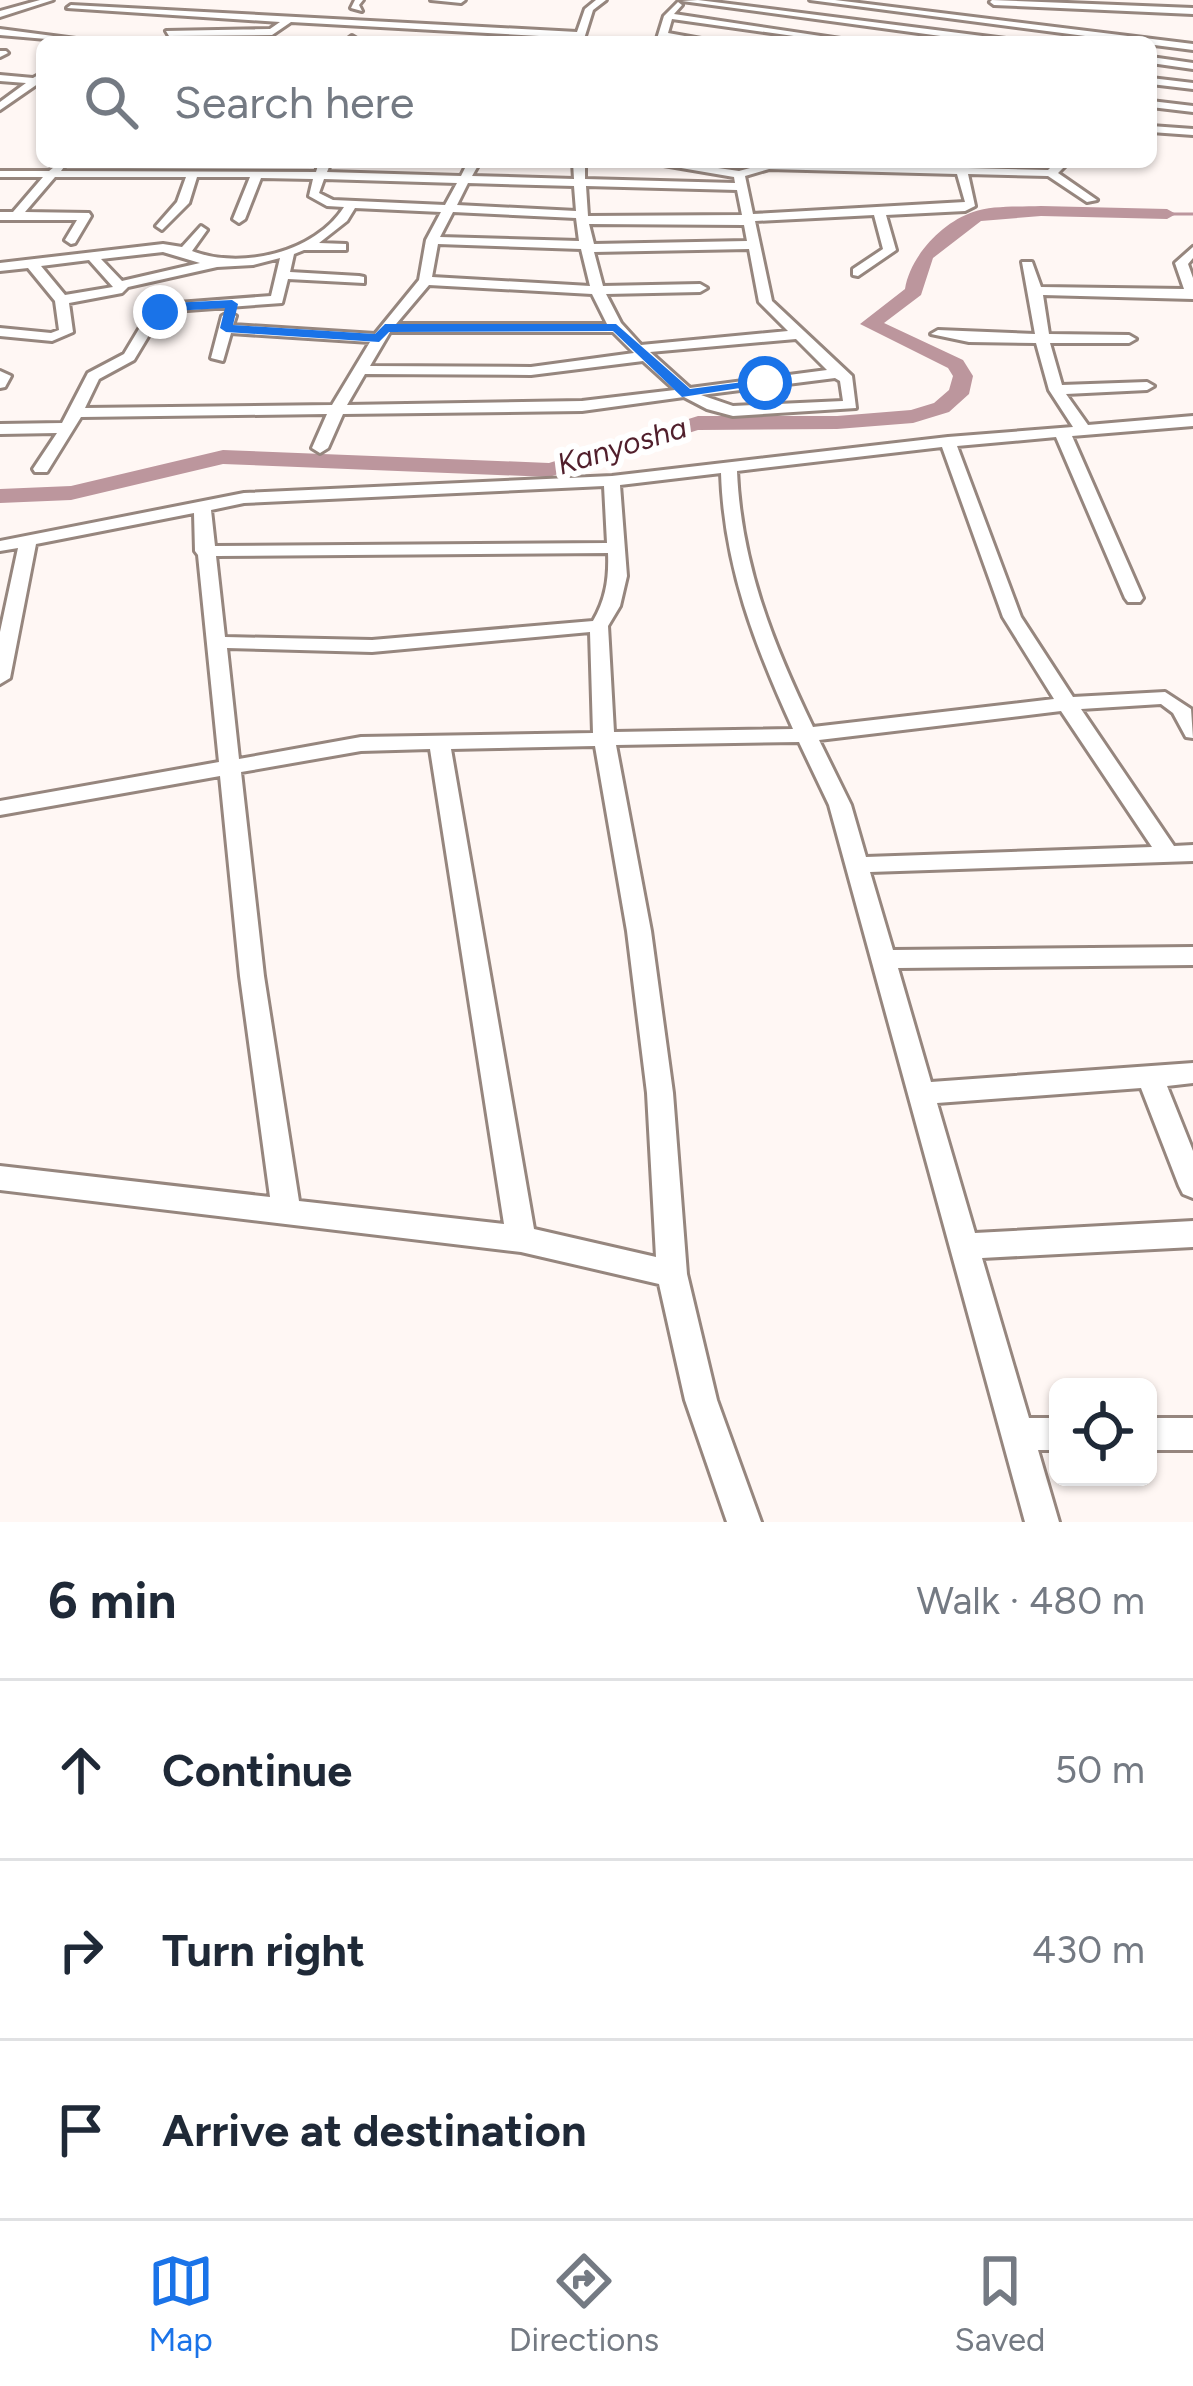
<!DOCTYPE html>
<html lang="en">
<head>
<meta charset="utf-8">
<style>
	body { margin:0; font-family:Figtree,sans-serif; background:#f2f2f3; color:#1f2937 }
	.controls { position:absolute; right:36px; bottom:36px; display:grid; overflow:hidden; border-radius:18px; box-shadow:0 3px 9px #0004 }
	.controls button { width:108px; height:108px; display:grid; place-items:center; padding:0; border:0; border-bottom:3px solid #e0e1e3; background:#fff; color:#1f2937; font:60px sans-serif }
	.stop { position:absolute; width:36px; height:36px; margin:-27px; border:9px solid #1a73e8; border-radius:50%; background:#fff }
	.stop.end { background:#1a73e8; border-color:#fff; box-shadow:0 3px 12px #0008 }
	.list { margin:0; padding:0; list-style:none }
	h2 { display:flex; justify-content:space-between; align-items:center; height:156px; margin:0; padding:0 48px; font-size:51px }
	h2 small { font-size:39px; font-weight:400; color:#747a83 }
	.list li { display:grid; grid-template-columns:78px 1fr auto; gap:36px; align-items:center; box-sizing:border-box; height:180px; padding:0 48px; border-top:3px solid #e0e1e3 }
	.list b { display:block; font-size:45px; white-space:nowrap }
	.list em { font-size:39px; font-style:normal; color:#747a83 }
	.icon { flex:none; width:66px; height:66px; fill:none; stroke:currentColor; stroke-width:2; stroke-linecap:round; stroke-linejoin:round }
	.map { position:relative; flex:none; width:1193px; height:1522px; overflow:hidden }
	.search { position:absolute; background:#fff; box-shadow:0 3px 9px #0004; left:36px; right:36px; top:36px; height:132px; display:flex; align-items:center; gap:30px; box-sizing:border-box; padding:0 42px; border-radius:18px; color:#747a83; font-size:45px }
	.sheet { height:696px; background:#fff }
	nav { display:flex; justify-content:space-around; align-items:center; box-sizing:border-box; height:168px; border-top:3px solid #e0e1e3; background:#fff; font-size:33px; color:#747a83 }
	nav a { display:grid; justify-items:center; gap:6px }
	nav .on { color:#1a73e8 }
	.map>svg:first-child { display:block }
</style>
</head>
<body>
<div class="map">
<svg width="1193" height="1522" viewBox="0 0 1193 1522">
	<rect width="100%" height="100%" fill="#fff7f4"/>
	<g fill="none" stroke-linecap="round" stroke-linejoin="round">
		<polyline stroke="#bc969d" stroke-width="3" points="1167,214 1193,214"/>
		<path fill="#bc969d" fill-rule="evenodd" d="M 1041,206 L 1167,209 L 1176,214 L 1167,219 L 1041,216 L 981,221 L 933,258 L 921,295 L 884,323 L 963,360 L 973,376 L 969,394 L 949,412 L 913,423 L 837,429 L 698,430 L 549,477 L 223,464 L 71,500 L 0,503 L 0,489 L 71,486 L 223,450 L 549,463 L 698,416 L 837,416 L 911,410 L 934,403 L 949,390 L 953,376 L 948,368 L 860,324 L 905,289 C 910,257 941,223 973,212 C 992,205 1020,207 1041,206 Z"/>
		<defs>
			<g id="minor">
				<polygon points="40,0 53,0 0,17 0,11"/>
				<polygon points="355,0 363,0 359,5 362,11 351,8"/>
				<polygon points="431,0 465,0 461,3"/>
				<polygon points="596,0 606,0 593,10 583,42 573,42 575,38 291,22 272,35 169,36 166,31 270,29 280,22 67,8 71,5 577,32 585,9"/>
				<polygon points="698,0 1006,39 1011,42 985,42 682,1"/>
				<polygon points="810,0 835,0 1193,44 1193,50"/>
				<polygon points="992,0 1193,8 1193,14 994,5 990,2"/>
				<polygon points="678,2 682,5 674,14 861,42 836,42 672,19 668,33 718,42 667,38 666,42 656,42 664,16"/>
				<polygon points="0,29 76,39 81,42 0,35"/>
				<polygon points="352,36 357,39 354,42 344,42"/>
				<polygon points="0,51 6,51 8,53 0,57"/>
				<polygon points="1151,57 1193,63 1193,69 1151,63"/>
				<polygon points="42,73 42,81 0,110 0,102 26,83 0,81 0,75 33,78"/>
				<polygon points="1151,78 1193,83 1193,89 1151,84"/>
				<polygon points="1151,101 1193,106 1193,112 1151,107"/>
				<polygon points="1151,126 1193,129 1193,135 1151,132"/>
				<path d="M 319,162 L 331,162 L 327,172 L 461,176 L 468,162 L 480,162 L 472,176 L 574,179 L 573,162 L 585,162 L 585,179 L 735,183 L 734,177 L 646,162 L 676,162 L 739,171 L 769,163 L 1048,170 L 1056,162 L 1069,162 L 1058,173 L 1097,200 L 1087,202 L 1048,176 L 968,174 L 975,206 L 965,211 L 886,215 L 896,250 L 858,276 L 853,275 L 853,269 L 883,249 L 874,215 L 755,221 L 772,301 L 852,376 L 856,408 L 733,416 L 707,409 L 684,397 L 582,411 L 343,414 L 328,448 L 320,453 L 312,448 L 327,414 L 81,417 L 47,472 L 35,472 L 33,469 L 57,433 L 0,434 L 0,424 L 62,423 L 88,373 L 124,354 L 145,319 L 165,304 L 271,296 L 280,258 L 253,265 L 217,267 L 128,287 L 122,293 L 69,303 L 73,332 L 52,341 L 0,336 L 0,328 L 51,333 L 59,330 L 55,301 L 28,268 L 0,271 L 0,263 L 163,244 L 182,247 L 201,226 L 207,230 L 192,251 C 240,270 315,253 344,207 L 327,206 L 309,196 L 313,179 L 261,178 L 245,219 L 239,223 L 233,219 L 250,177 L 197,177 L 189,203 L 162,230 L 156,226 L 177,202 L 186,177 L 55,177 L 25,212 L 89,213 L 91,216 L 75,243 L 71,244 L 65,240 L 77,220 L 0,220 L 0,212 L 13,212 L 43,177 L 0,177 L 0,171 L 49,171 L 58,164 L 64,167 L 61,171 L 316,172 ZM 769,169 L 957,174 L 965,202 L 753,214 L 745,176 ZM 324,179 L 457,183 L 445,205 L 333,200 L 319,193 ZM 468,183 L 574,186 L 576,211 L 457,205 ZM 586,186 L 737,190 L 742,215 L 588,216 ZM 355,208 L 441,212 L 426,240 L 419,280 L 375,334 L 233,325 L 236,316 L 229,312 L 222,316 L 211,358 L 223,361 L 231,333 L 370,342 L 332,405 L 85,408 L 99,379 L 134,360 L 155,325 L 174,311 L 282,303 L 288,279 L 364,283 L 364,277 L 359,276 L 290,272 L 294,254 L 304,250 L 346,250 L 346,244 L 319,243 L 347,221 ZM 453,212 L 576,218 L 579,241 L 440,237 ZM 589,224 L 744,225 L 747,241 L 594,244 ZM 438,244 L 581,249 L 590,286 L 432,277 ZM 749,249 L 759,302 L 788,331 L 641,345 L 621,323 L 606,294 L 700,292 L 707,288 L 700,284 L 603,286 L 594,252 ZM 163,252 L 200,263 L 122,281 L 101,259 ZM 89,260 L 113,287 L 65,295 L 41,266 ZM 429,285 L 592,294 L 607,324 L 396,324 ZM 390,332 L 613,332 L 634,353 L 531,367 L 370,366 ZM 796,339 L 827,370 L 690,388 L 650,352 ZM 643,361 L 675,390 L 582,401 L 347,405 L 365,374 L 531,375 ZM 835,378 L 840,381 L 843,401 L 733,406 L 701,395 Z"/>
				<path d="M 1193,247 L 1193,258 L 1188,264 L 1193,278 L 1193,299 L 1043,295 L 1049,334 L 1129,335 L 1136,339 L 1129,343 L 1050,343 L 1062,385 L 1147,382 L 1154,386 L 1147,390 L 1066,394 L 1088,425 L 1193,416 L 1193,426 L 1072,436 L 1143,598 L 1140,602 L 1128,602 L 1125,598 L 1056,437 L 957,446 L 1021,617 L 1073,697 L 1165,692 L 1191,709 L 1193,738 L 1186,737 L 1173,713 L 1161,704 L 1081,709 L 1174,846 L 1193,845 L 1193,861 L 870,872 L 893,950 L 1193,947 L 1193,965 L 898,968 L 931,1082 L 1193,1063 L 1193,1083 L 1167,1086 L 1193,1151 L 1193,1198 L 1183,1194 L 1179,1186 L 1141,1088 L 937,1103 L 975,1233 L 1193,1221 L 1193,1247 L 982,1258 L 1029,1418 L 1058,1418 L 1058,1450 L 1038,1450 L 1059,1522 L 1025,1522 L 829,805 L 799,742 L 616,745 L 651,931 L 673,1093 L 687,1274 L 717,1400 L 761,1522 L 727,1522 L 685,1400 L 659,1284 L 521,1252 L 0,1190 L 0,1166 L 270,1197 L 240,976 L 220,776 L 0,815 L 0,801 L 219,762 L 198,555 L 195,551 L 194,513 L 36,544 L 10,678 L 0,684 L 0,632 L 18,548 L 0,551 L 0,541 L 244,493 L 612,476 L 948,437 L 1073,427 L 1049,390 L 1036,343 L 969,342 L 931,334 L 938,330 L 1035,334 L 1022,262 L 1032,262 L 1041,287 L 1184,289 L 1175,263 ZM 942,447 L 1003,617 L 1054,699 L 813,727 C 773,644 741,564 737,471 ZM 721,473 C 724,566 755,646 793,729 L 614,732 L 608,626 L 620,606 L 627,576 L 620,485 ZM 604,486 L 607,543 L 215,546 L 211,510 L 244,503 ZM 608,553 C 609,578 606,599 593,621 L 372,640 L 225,637 L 216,556 ZM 590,632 L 593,733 L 361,737 L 239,759 L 227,648 L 372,652 ZM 1061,711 L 1152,847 L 866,857 L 851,805 L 819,740 ZM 595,746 L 627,931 L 647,1093 L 656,1257 L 534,1229 L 451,749 ZM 430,749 L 504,1224 L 299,1201 L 264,976 L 241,772 L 361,751 Z"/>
				<polygon points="0,371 11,376 5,387 0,388"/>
				<rect x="1148" y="1418" width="45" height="32"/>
			</g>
		</defs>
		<use href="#minor" stroke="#96867e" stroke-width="6"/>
		<use href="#minor" fill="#fff" fill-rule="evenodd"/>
	</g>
	<polygon fill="#1a73e8" points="232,300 238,304 233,325 375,334 385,324 616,324 690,389 765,379 772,383 682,397 613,331 389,332 379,342 226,332 220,328 225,308 173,311 160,316 154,312 170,303"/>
	<g text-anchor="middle" stroke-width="12" stroke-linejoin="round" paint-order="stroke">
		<g font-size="30" font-style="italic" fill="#511f2c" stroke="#fff">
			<text transform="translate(622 446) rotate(-17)" y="10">Kanyosha</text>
		</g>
	</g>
</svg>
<div class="controls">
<button><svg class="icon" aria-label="locate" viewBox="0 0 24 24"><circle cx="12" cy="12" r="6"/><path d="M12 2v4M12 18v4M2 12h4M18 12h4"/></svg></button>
</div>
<div class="stop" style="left:765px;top:383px"></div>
<div class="stop end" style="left:160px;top:312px"></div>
<div class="search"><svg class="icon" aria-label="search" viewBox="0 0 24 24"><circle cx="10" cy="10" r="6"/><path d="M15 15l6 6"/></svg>Search here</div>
</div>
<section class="sheet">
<h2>6 min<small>Walk · 480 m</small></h2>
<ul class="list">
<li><svg class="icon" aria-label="ahead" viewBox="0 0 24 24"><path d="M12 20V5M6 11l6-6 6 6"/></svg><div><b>Continue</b></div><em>50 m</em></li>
<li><svg class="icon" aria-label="right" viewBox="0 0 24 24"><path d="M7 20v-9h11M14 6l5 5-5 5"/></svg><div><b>Turn right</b></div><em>430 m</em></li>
<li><svg class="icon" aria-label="arrive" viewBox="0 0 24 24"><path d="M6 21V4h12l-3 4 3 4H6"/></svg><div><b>Arrive at destination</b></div></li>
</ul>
</section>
<nav>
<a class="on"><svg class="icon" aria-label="map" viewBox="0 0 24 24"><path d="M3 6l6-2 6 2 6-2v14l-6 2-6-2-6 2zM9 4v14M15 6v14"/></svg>Map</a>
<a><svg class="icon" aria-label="directions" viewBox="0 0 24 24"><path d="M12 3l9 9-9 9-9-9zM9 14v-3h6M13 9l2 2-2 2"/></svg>Directions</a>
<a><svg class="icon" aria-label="saved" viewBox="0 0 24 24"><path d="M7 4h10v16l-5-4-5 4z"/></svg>Saved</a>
</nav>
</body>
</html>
